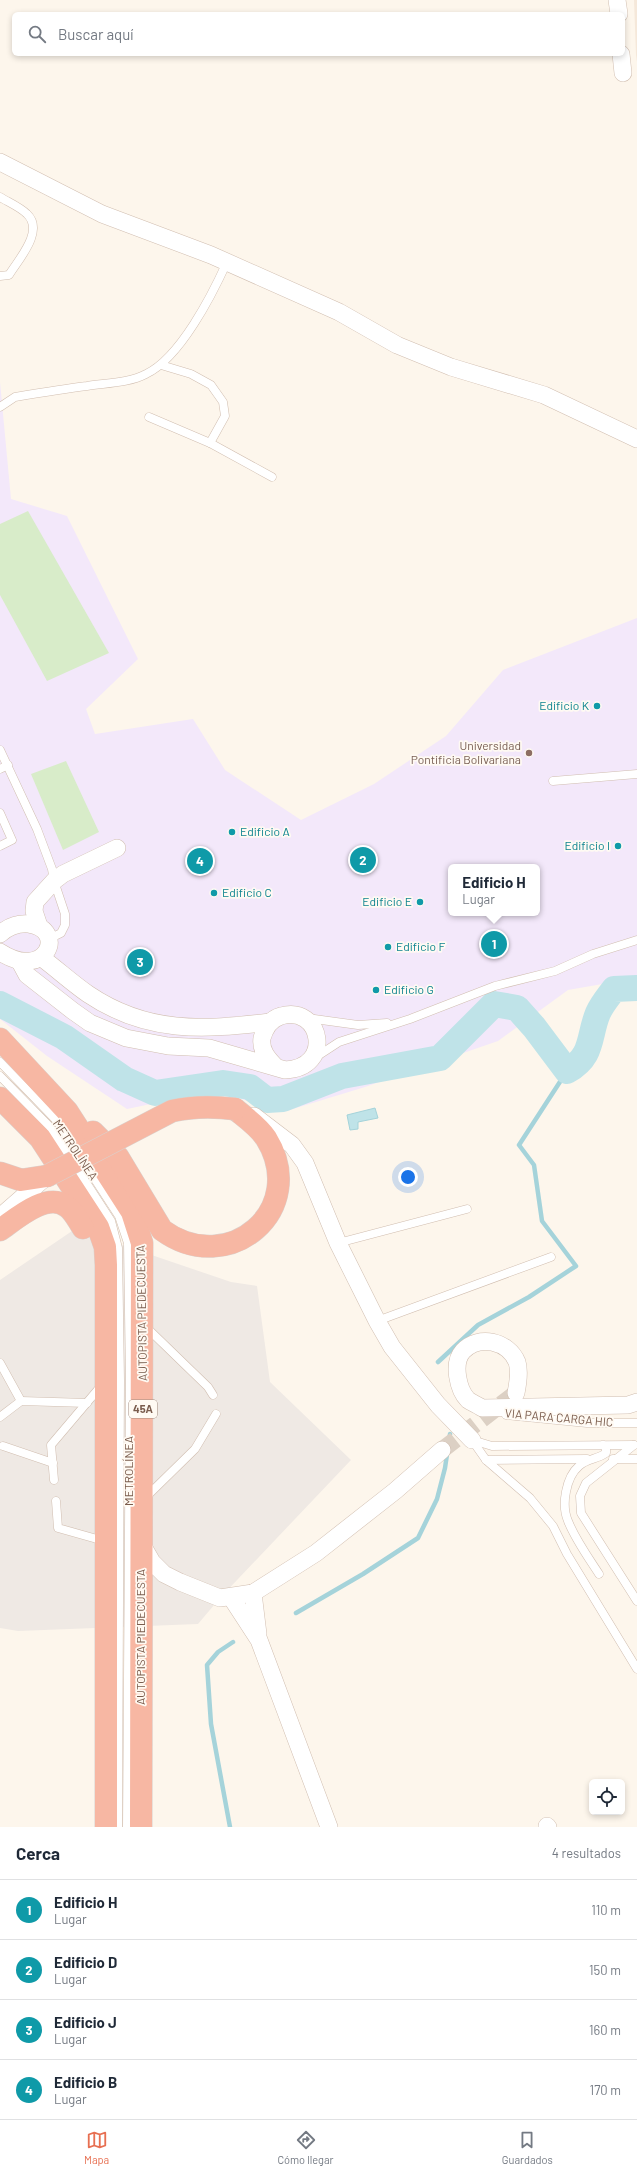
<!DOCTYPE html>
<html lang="es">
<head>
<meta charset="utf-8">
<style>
	body { margin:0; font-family:Barlow,sans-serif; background:#f6f6f7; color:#1f2937 }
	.controls { position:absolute; right:12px; bottom:12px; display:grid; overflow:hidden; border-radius:6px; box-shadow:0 2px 6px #0003 }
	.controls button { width:36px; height:36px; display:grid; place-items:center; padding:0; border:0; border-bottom:1px solid #e0e1e3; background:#fff; color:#1f2937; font:20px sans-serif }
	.you { position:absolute; left:408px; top:1177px; width:14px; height:14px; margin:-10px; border:3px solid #fff; border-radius:50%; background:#1a73e8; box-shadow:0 0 0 6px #1a73e833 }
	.badge { display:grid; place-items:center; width:26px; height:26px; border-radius:50%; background:#e76f51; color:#fff; font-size:13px; font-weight:700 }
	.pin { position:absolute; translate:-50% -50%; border:2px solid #fff; box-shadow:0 1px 4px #0006 }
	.popup { position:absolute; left:448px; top:864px; width:92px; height:52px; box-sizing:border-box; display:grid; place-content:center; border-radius:6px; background:#fff; filter:drop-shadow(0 1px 3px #0005); font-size:13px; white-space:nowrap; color:#747a83 }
	.popup b { font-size:15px; color:#1f2937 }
	.popup::after { content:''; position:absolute; left:50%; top:100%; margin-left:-8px; border:8px solid transparent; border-top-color:#fff }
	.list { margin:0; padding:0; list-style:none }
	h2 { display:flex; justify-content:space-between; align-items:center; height:52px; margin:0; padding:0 16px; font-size:17px }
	h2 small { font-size:13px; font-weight:400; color:#747a83 }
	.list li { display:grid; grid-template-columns:26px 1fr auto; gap:12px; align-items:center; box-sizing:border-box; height:60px; padding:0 16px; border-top:1px solid #e0e1e3 }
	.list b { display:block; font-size:15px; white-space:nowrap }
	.list p { margin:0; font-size:13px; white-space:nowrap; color:#747a83 }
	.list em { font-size:13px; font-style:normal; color:#747a83 }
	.icon { flex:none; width:22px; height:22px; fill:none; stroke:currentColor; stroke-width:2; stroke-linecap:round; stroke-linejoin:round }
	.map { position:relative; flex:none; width:637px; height:1827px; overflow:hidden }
	.search { position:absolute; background:#fff; box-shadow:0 2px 6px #0003; left:12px; right:12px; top:12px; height:44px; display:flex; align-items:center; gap:10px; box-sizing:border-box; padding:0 14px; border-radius:6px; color:#747a83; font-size:15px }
	.sheet { height:292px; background:#fff }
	nav { display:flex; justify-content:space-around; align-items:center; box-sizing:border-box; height:56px; border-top:1px solid #e0e1e3; background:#fff; font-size:11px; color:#747a83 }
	nav a { display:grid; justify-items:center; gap:2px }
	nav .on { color:#e76f51 }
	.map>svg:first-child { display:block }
</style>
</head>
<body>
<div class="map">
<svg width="637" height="1827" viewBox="0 0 637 1827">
	<rect width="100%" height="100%" fill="#fdf6ec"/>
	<polygon fill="#f5e8da" points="634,0 637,0 637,62 636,55"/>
	<polygon fill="#efe9e4" points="75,1229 231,1282 257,1286 270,1382 351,1460 220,1598 198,1624 18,1631 0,1628 0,1280"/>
	<path fill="#f3e8fa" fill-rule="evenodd" d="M 0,382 L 11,499 L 67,516 L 138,659 L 86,709 L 95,734 L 193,719 L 225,770 L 301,820 L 374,784 L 446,736 L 503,670 L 637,618 L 637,978 L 568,990 L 498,1041 L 365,1087 L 283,1112 L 238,1098 L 214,1095 L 189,1096 L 127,1109 L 47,1056 L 0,1019 ZM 451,867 L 537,867 L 537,913 L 451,913 Z"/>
	<g fill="#d8ecc9">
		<polygon points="28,511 109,653 47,681 0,595 0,524"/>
		<polygon points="66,761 99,832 63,850 31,774"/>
	</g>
	<polygon fill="#bfe3e8" stroke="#a5d3da" points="375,1108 378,1118 358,1122 358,1129 350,1130 347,1115"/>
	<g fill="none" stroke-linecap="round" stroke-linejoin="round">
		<g stroke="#a5d3da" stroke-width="4.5">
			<polyline points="438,1362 478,1325 529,1297 576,1266 542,1221 534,1165 519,1145 567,1071"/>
			<polyline points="296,1613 363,1574 418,1538 437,1499 445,1468 450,1434"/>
			<polyline points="230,1827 211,1724 207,1665 218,1652 233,1642"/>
		</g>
		<path stroke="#bfe3e8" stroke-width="26" d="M 0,1004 L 64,1037 L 124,1079 L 155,1093 L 223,1083 L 250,1087 L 267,1100 L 283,1099 L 342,1076 L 440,1058 L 494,1004 L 517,1008 L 534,1027 L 567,1071 C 594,1056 588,1037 598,1013 C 602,1004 609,996 614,989 L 637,988"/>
		<polyline stroke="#dcd0c4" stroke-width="17" stroke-dasharray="17 8" stroke-linecap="butt" points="442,1450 516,1393"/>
		<defs>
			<g id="lane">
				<path d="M 0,197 C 8,202 20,207 27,214 C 45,231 18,260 9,275 L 0,276"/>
				<path d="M 0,407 L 15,397 C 39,393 63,389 87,386 C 106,383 129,383 146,374 C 180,358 212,295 227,262"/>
				<polyline points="149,417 210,443 225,416 223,402 211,385 191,374 161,365"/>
				<polyline points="210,443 272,477"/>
				<polyline points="0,750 37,829 52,869 54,881 65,914 65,925 61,933 49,939"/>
				<polyline points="0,769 8,765"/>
				<polyline points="553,781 637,774"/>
				<polyline points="0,813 12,840 0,846"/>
				<polyline points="307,1018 358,1025 387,1023"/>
				<polyline points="316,1057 339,1042 410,1019 495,986 555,971 593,954 637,940"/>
				<polyline points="0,1062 57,1121 119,1216 128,1243 130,1381 127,1827"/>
				<polyline points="0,1076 50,1127 111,1221 118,1248 120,1380 118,1827"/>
				<polyline points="338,1243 467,1209"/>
				<polyline points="377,1321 551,1257"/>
				<polyline points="145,1326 208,1387 213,1395"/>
				<polyline points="0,1363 21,1401"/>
				<polyline points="506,1415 587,1423 637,1423"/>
				<polyline points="0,1417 21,1401 87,1403"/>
				<polyline points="472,1440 486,1460 530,1498 553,1526 567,1554 637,1669"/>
				<polyline points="472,1440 492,1446 634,1445"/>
				<polyline points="634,1445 586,1483 580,1496 581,1513 637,1601"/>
				<polyline points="3,1446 53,1463"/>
				<polyline points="613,1459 637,1459"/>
				<polyline points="486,1460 587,1459"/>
				<polyline points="54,1480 51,1445 101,1386"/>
				<polyline points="146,1497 195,1449 216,1414"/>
				<polyline points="56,1501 58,1528 104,1541"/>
				<path d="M 599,1574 C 588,1557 575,1539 568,1521 C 561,1505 566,1477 579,1466 C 586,1459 598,1459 606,1453 L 606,1448 L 603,1445"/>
			</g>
			<g id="street">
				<polyline points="617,0 619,14"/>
				<polyline points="621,54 623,73"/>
				<polyline points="0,162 102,214 211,255 339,312 397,345 451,367 544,395 637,439"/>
				<polyline points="39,926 34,911 35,902 54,881 63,874 117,848"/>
				<path d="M 0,934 C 8,927 18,923 29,924 C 68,930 46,982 0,952"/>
				<path d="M 42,958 C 58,970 72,983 88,994 C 147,1034 203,1030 270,1022"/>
				<path d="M 20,962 L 27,975 L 73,1011 L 90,1023 L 126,1038 L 168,1046 L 209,1048 L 285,1070 C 335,1068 321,1004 281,1016 C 270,1019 265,1028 262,1038 C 260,1050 268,1059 276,1067"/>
				<polyline points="254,1116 292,1145 305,1163 338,1243 377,1321 392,1347 438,1405 472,1440"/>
				<polyline points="0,1217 47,1176"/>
				<path d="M 516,1393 C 518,1383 520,1371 517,1362 C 508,1341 479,1334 463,1351 C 452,1363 458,1390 468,1400 C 472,1403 478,1405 482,1408 L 628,1405 L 637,1402"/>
				<polyline points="141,1543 152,1562 164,1574 180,1582 220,1598 253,1593 316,1553 395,1491 442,1450"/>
				<polyline points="253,1593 258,1634"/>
				<polyline points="231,1597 259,1640 329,1827"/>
				<polyline points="547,1826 548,1827"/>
			</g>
			<g id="highway">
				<polyline points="0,1039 67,1111 132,1212 142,1243 141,1827"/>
				<polyline points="0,1098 40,1138 98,1227 105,1247 106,1265 106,1827"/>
				<path d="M 93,1132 L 118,1157 L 162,1230 C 229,1279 310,1209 266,1138 C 258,1126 246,1118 235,1109"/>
				<polyline points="0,1173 21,1180 47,1176"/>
				<path d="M 0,1230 C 16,1219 46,1192 66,1206 C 74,1211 78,1221 83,1228"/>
			</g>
		</defs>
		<use href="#lane" stroke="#d1beb0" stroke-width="9"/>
		<use href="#street" stroke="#d1beb0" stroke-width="18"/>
		<use href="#highway" stroke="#dad1cd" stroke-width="23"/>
		<use href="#lane" stroke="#fff" stroke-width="8"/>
		<use href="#street" stroke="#fff" stroke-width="17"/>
		<use href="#highway" stroke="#f7b7a3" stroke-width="22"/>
		<defs>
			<path id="highway-bridge" d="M 47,1176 L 172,1111 C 194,1106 212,1106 235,1109"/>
		</defs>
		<use href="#highway-bridge" stroke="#dad1cd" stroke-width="23" stroke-linecap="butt"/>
		<use href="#highway-bridge" stroke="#f7b7a3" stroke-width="22"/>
	</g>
	<g fill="#0f9aa8" stroke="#fffaf3" stroke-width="1.5">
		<circle cx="597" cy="706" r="4"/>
		<circle cx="232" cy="832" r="4"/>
		<circle cx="618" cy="846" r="4"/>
		<circle cx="214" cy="893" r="4"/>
		<circle cx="420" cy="902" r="4"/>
		<circle cx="388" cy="947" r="4"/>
		<circle cx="376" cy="990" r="4"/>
	</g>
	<circle fill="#8d6e63" stroke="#fffaf3" stroke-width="1.5" cx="529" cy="753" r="4"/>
	<g text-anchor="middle" stroke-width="3.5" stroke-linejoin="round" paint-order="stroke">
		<rect fill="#fffaf3" stroke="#a28b7f" stroke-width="1" x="129" y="1400" width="28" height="18" rx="3"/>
		<g font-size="11" font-weight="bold" fill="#7a5c4d">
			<text x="143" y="1413">45A</text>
		</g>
		<g font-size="12" fill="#0d838f" stroke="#fffaf3" text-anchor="start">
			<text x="589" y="710" text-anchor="end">Edificio K</text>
			<text x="240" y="836">Edificio A</text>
			<text x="610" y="850" text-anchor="end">Edificio I</text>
			<text x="222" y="897">Edificio C</text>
			<text x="412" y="906" text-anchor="end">Edificio E</text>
			<text x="396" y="951">Edificio F</text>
			<text x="384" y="994">Edificio G</text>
		</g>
		<g font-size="12" fill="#785e54" stroke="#fffaf3" text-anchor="end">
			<text x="521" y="750">Universidad<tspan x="521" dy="14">Pontificia Bolivariana</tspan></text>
		</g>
		<g font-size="12" fill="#7a5c4d" stroke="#fffaf3">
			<text transform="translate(75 1150) rotate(56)" y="4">METROLÍNEA</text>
			<text transform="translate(142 1313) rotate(-91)" y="4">AUTOPISTA PIEDECUESTA</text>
			<text transform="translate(559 1418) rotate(5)" y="4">VIA PARA CARGA HIC</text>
			<text transform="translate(129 1471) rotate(-90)" y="4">METROLÍNEA</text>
			<text transform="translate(141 1637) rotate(-90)" y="4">AUTOPISTA PIEDECUESTA</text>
		</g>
	</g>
</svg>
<div class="controls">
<button><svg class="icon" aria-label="locate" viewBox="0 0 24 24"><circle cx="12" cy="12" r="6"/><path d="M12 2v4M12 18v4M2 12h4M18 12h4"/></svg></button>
</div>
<div class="you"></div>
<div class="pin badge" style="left:494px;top:944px;background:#0f9aa8">1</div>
<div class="popup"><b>Edificio H</b>Lugar</div>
<div class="pin badge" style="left:363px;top:860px;background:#0f9aa8">2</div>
<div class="pin badge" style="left:140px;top:962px;background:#0f9aa8">3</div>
<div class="pin badge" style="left:200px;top:861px;background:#0f9aa8">4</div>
<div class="search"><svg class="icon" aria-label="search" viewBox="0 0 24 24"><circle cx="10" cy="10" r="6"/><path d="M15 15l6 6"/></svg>Buscar aquí</div>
</div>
<section class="sheet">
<h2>Cerca<small>4 resultados</small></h2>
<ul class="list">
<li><span class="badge" style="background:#0f9aa8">1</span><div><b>Edificio H</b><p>Lugar</p></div><em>110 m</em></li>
<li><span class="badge" style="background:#0f9aa8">2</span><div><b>Edificio D</b><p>Lugar</p></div><em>150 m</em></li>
<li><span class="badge" style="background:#0f9aa8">3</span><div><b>Edificio J</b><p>Lugar</p></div><em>160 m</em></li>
<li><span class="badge" style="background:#0f9aa8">4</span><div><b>Edificio B</b><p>Lugar</p></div><em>170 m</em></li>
</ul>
</section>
<nav>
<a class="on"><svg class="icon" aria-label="map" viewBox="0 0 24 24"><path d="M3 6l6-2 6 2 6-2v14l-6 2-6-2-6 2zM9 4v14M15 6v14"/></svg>Mapa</a>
<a><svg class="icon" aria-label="directions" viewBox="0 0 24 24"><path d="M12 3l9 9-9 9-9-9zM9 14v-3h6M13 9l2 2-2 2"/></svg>Cómo llegar</a>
<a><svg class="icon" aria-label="saved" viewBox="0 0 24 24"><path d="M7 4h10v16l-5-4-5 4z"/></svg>Guardados</a>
</nav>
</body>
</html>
